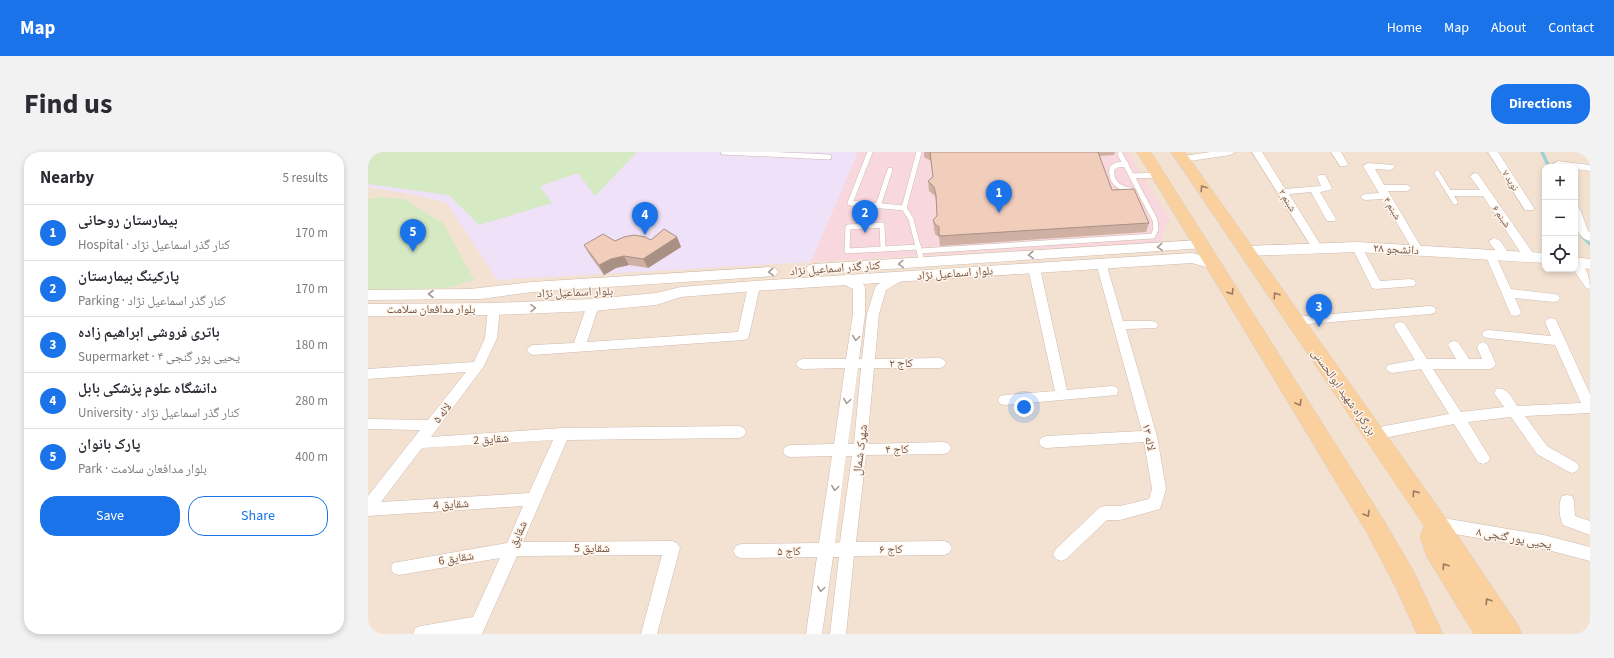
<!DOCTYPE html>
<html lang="en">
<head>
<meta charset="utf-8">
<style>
	body { margin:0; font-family:"Source Sans 3","Noto Naskh Arabic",sans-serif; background:#f2f2f3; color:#2b2b33 }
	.controls { position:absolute; right:12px; top:12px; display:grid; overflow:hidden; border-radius:8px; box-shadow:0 2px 6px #0003 }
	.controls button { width:36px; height:36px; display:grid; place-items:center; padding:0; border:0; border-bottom:1px solid #e1e1e2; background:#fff; color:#2b2b33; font:20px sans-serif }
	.you { position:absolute; left:656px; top:255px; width:14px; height:14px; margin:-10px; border:3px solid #fff; border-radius:50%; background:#1a73e8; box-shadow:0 0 0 6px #1a73e833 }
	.badge { display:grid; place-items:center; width:26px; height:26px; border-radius:50%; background:#1a73e8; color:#fff; font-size:13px; font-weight:700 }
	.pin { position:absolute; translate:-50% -33px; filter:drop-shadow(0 1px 2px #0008) }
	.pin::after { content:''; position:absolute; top:21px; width:14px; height:12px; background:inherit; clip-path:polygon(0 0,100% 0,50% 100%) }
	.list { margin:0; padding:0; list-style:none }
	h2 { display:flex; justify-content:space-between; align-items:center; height:52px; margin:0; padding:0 16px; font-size:17px }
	h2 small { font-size:13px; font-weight:400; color:#7c7c81 }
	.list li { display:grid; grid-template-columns:26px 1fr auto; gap:12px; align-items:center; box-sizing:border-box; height:56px; padding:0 16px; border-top:1px solid #e1e1e2 }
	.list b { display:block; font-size:15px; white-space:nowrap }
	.list p { margin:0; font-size:13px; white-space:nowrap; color:#7c7c81 }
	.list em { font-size:13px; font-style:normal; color:#7c7c81 }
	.actions { display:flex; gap:8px; padding:12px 16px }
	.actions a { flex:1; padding:9px 0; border:1px solid #1a73e8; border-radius:16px; text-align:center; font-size:14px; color:#1a73e8 }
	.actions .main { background:#1a73e8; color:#fff }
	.icon { flex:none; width:22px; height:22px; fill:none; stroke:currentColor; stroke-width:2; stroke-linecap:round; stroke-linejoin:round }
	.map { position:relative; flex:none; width:1222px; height:482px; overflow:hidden; border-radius:16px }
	header { display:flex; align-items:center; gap:24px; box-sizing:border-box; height:56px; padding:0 20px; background:#1a73e8; color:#fff }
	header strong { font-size:19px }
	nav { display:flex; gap:22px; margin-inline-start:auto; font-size:14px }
	.intro { display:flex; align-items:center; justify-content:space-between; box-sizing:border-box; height:96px; padding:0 24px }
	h1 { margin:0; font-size:28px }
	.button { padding:10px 18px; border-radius:16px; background:#1a73e8; color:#fff; font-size:14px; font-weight:700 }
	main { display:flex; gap:24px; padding:0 24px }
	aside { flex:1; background:#fff; border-radius:16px; box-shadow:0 2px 6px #0003 }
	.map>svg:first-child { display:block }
</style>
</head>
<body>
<header>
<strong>Map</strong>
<nav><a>Home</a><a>Map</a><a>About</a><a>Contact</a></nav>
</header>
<div class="intro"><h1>Find us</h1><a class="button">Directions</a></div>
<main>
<aside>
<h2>Nearby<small>5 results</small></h2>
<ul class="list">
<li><span class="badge">1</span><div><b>بیمارستان روحانی</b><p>Hospital · کنار گذر اسماعیل نژاد</p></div><em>170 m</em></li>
<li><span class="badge">2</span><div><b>پارکینگ بیمارستان</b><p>Parking · کنار گذر اسماعیل نژاد</p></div><em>170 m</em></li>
<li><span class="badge">3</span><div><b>باتری فروشی ابراهیم زاده</b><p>Supermarket · یحیی پور گنجی ۴</p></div><em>180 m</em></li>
<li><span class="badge">4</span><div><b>دانشگاه علوم پزشکی بابل</b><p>University · کنار گذر اسماعیل نژاد</p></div><em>280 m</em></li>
<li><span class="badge">5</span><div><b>پارک بانوان</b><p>Park · بلوار مدافعان سلامت</p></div><em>400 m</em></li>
</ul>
<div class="actions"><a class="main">Save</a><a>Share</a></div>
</aside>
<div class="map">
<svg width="1222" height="482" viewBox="0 0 1222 482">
	<rect width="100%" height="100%" fill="#fcf1e4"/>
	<path fill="#f3e2d2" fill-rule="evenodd" d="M 0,0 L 1222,0 L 1222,482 L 0,482 ZM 1177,15 L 1207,15 L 1207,117 L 1177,117 Z"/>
	<polygon fill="#eee1f8" points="0,0 490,0 443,110 129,128 79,51 47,43 0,35"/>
	<polygon fill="#f9d7de" points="490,0 760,0 801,67 792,90 443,110"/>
	<g fill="#d5e9c3">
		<polygon points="0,0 269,0 227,44 210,21 172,34 184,51 111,73 81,43 0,32 0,13 2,12 0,9"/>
		<polygon points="12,45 36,47 76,72 106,128 78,136 0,139 0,47"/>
	</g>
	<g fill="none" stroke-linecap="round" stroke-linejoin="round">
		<g stroke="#9fd2d6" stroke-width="3.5">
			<polyline points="1174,0 1181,15"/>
			<polyline points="1214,84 1222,92"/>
		</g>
		<defs>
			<g id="lane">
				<polyline points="355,0 461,5"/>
				<polyline points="502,0 482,51 536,56"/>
				<polyline points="551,0 536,56 543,67 554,110"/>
				<path d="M 758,12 L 749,13 L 744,16 C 742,29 750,36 762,38"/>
				<polyline points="1069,21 1087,50"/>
				<polyline points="764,24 790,23"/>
				<polyline points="510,54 522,18"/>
				<polygon points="514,73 515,97 479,99 480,75"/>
				<polyline points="515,97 551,95"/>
				<polyline points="552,99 785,84 788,77 787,68 752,2"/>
			</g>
			<g id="street">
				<polygon points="843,0 867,0 862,3 815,10 810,7 815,4"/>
				<polygon points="884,0 894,0 917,37 953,34 949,25 951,23 957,23 964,36 962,38 952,40 968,67 967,69 959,69 943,40 921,42 955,97 954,99 946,99"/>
				<polygon points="963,0 973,0 980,12 978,14 972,14"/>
				<polygon points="1120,0 1130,0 1166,56 1165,58 1157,58"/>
				<polygon points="1190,9 1222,13 1222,19 1207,17 1207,15 1187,14 1185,12"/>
				<polygon points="1000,11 1025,13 1027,15 1022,18 1007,17 1016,33 1039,33 1044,36 1039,39 1020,39 1055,98 1054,100 1046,100 1015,47 997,48 992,45 997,42 1011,41 995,14"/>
				<polygon points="1107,21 1110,22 1165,101 1166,104 1165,107 1157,107 1115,44 1083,44 1078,41 1083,38 1112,38 1102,24"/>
				<path d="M 1207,54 L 1212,57 L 1220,79 L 1222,80 L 1222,89 C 1206,85 1207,67 1207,54 Z"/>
				<path d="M 1126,86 C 1133,87 1138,97 1141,103 L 1140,105 L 1132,105 L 1122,91 L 1121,89 Z"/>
				<polygon points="989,92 993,93 994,95 1012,129 1042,127 1046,128 1048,131 1046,134 1008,137 1004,136 984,95 985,93"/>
				<polygon points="1122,98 1126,100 1127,102 1143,137 1186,142 1190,143 1192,146 1190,149 1186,150 1147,146 1153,160 1151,163 1147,164 1143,163 1117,102 1118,100"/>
				<polygon points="733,107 737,108 738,111 755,169 784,169 788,170 790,173 788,176 758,177 789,284 798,337 792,357 752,368 739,368 698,407 693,409 688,407 685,402 688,397 731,356 736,354 752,354 781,347 784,337 776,290 678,296 673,294 671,290 673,286 678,284 774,279 728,111 729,108"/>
				<path d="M 1207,108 C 1219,112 1222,127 1222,137 L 1218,136 L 1205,117 L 1207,117 Z"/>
				<polygon points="666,112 670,113 672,116 699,238 744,234 749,235 750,239 749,243 637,253 632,252 630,248 632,244 637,243 687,239 660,116 662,113"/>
				<path d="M 531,121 L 535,122 L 537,125 L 535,128 L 518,138 L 511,162 L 507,207 L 572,206 L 576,208 L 578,211 L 576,214 L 572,216 L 506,216 L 499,292 L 576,290 L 581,292 L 583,296 L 581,300 L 576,302 L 498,303 L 488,390 L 576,389 L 581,391 L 584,396 L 581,401 L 576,403 L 486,404 L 478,482 L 462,482 L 471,405 L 465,405 L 454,482 L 438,482 L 449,405 L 373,406 L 368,404 L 365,399 L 368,394 L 373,392 L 451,391 L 464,304 L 422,305 L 417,303 L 415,299 L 417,295 L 422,293 L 466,292 L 477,216 L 434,217 L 430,215 L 428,212 L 430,209 L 434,207 L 478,207 L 485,162 L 485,137 L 473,131 L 471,128 L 473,125 L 481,125 L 495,132 L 497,135 L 497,162 L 491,207 L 494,207 L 499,162 L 507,136 L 509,133 ZM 490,216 L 493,216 L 486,292 L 480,292 ZM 478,304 L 484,304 L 472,390 L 467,391 Z"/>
				<polygon points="386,130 390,131 392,134 381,184 379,187 375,188 165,203 161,201 159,198 161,195 165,193 206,191 219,153 221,150 229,150 231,153 219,190 370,180 380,134 382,131"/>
				<path d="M 126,153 L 130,154 L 132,157 L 129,186 L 116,214 L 63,285 L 195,276 L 371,274 L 376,276 L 378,280 L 376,284 L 371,286 L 199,288 L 155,390 L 304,389 L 309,391 L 312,396 L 289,482 L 273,482 L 294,403 L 149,404 L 114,482 L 45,482 L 47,476 L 53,474 L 105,465 L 132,406 L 31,423 L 25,421 L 23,416 L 25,411 L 139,391 L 155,354 L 0,364 L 0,344 L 52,278 L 0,277 L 0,267 L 60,268 L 98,220 L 0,227 L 0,217 L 106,210 L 117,186 L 120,157 L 122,154 ZM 185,288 L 161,341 L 13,350 L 54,296 Z"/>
				<polygon points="1062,154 1066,155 1068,158 1066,161 1062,162 927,173 923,172 921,169 923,166 927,165"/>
				<path d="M 1183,166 L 1187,167 L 1189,170 L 1222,242 L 1222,261 L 1157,264 L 1179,294 L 1209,311 L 1211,315 L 1209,319 L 1204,321 L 1199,319 L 1169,302 L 1143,265 L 1100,270 L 1122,306 L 1120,310 L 1115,312 L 1110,310 L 1086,272 L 1006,288 L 1001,286 L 999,282 L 1001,278 L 1006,276 L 1081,262 L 1053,217 L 1024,221 L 1020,219 L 1018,216 L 1020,213 L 1047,208 L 1026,174 L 1028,171 L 1032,170 L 1036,171 L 1059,207 L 1088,207 L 1080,193 L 1082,190 L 1086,189 L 1090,190 L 1101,207 L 1114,207 L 1109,195 L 1111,192 L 1115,190 L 1119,192 L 1128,212 L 1126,215 L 1122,217 L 1065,217 L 1093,260 L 1136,255 L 1126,241 L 1128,237 C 1139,234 1144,246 1149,254 L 1213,251 L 1187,193 L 1120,186 L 1116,185 L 1114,182 L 1116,179 L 1120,178 L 1183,184 L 1177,170 L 1179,167 Z"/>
				<path d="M 1199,343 L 1204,344 L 1206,349 L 1207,364 L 1222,369 L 1222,383 L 1195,373 C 1191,365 1190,352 1194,344 Z"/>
				<polygon points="1069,365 1176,383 1222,395 1222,409 1176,397 1069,379 1064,377 1061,372 1064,367"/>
			</g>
			<g id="secondary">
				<polygon points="831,88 836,90 838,93 836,96 446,122 441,121 438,117 441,113 446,112"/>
				<polygon points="989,90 1177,101 1177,111 989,100 878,104 873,102 871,99 873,96 878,94"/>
				<polygon points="824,101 850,108 853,112 850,116 845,117 824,111 386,139 313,145 288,153 225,159 126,163 0,164 0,152 126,151 225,147 288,141 313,135 386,129"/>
				<polygon points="1207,105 1222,107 1222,117 1207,115"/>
				<polygon points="402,115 407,116 410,120 407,124 164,140 113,147 0,148 0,138 102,137 164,130"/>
			</g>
			<g id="primary">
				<polygon points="769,0 783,0 1015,367 1045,418 1075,482 1049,482 1027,434 999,381"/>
				<polygon points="803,0 817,0 1077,365 1150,473 1154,482 1106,482 1059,405 1052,384 1056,374"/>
			</g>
		</defs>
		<use href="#lane" stroke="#cfbaae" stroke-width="6"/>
		<use href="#street" stroke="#cfbaae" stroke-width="1"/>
		<use href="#secondary" stroke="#d2b9ab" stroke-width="1"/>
		<use href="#primary" stroke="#d8d0cc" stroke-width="1"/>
		<use href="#lane" stroke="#fff" stroke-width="5"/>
		<use href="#street" fill="#fff" fill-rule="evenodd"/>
		<use href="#secondary" fill="#fff" fill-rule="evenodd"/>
		<use href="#primary" fill="#f9d09e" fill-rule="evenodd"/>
	</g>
	<g fill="#cfb0a2">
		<polygon points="556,0 747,0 746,3 731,4 744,38 781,71 778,80 572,94 571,85 567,82 566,77 565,68 569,64 569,52 567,44 561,39 560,29 565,25 563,9 556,5"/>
		<polygon points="309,85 313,95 280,116 261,113 248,116 236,123 221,102 216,93 247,89 283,88"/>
	</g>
	<g fill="#a99084">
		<polygon points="309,85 313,95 280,116 275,107"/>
		<polygon points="256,104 261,113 248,116 236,123 231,113 243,107"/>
	</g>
	<g fill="#f1cdbc" stroke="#a99084">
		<polygon points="562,0 730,0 744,38 766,37 781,71 571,84 571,75 567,72 565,68 569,64 568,43 566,35 560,29 565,25"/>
		<polygon points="296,77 309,85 275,107 256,104 243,107 231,113 216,93 235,82 247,89 256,85 266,83 277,85 283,88"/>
	</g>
	<defs><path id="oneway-chevron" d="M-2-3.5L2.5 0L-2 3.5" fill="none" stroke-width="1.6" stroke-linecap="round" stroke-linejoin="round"/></defs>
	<g stroke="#9b7b63">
		<use href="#oneway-chevron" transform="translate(835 36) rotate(-124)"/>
		<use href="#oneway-chevron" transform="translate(863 140) rotate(58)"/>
		<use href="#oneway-chevron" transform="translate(908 143) rotate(-124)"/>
		<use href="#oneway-chevron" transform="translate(931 251) rotate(59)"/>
		<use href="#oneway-chevron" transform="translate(1047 341) rotate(-125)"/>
		<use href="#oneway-chevron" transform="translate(999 362) rotate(59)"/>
		<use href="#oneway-chevron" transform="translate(1077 414) rotate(-123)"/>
		<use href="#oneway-chevron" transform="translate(1120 449) rotate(-123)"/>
	</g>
	<g stroke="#ab9a92">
		<use href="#oneway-chevron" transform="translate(792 95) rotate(176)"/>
		<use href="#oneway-chevron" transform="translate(663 103) rotate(176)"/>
		<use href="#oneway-chevron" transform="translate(533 112) rotate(176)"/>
		<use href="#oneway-chevron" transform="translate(403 120) rotate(176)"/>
		<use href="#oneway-chevron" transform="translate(63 142) rotate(180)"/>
		<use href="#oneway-chevron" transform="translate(165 156) rotate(-2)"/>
		<use href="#oneway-chevron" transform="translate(488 186) rotate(98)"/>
		<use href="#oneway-chevron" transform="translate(479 249) rotate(98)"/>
		<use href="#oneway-chevron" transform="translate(467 336) rotate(97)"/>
		<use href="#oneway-chevron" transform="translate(453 437) rotate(98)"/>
	</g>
	<g text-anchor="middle" stroke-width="3" stroke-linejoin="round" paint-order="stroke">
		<g font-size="10" fill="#73564a" stroke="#fff5ea">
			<text transform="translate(1143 28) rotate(57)" y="4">نوید ۷</text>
			<text transform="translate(920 48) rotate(58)" y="4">شبنم ۲</text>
			<text transform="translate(1025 56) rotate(59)" y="4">شبنم ۴</text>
			<text transform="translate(1134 64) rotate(55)" y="4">شبنم ۶</text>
		</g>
		<g font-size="12" fill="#73564a" stroke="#fff5ea">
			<text transform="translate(1028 97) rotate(3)" y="4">دانشجو ۲۸</text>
			<text transform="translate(467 116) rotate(-4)" y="4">کنار گذر اسماعیل نژاد</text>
			<text transform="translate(587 121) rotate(-4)" y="4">بلوار اسماعیل نژاد</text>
			<text transform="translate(207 140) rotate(-2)" y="4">بلوار اسماعیل نژاد</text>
			<text x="63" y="161">بلوار مدافعان سلامت</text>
			<text x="533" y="215">کاج ۲</text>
			<text transform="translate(976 240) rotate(55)" y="4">بزرگراه شهید ابوالحسنی</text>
			<text transform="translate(74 261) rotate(-52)" y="4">لاله ۵</text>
			<text transform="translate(781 285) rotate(78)" y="4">لاله ۱۳</text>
			<text transform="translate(123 287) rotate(-4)" y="4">شقايق 2</text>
			<text transform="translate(529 297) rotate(-1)" y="4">کاج ۴</text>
			<text transform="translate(492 298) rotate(-83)" y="4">شهرک شمال</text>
			<text transform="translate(83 352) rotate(-3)" y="4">شقايق 4</text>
			<text transform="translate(150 382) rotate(-66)" y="4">شقايق</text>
			<text transform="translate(1146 386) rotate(10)" y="4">یحیی پور گنجی ۸</text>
			<text x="224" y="400">شقايق 5</text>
			<text transform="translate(523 397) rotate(-1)" y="4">کاج ۶</text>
			<text transform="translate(421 399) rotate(-1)" y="4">کاج ۵</text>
			<text transform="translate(88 406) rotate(-9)" y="4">شقايق 6</text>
		</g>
	</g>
</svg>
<div class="controls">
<button>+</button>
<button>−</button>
<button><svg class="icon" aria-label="locate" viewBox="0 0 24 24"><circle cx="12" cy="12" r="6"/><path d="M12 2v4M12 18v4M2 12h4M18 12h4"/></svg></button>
</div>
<div class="you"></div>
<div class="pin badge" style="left:631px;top:61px">1</div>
<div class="pin badge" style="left:497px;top:81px">2</div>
<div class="pin badge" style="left:951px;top:175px">3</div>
<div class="pin badge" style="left:277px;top:83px">4</div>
<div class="pin badge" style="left:45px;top:100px">5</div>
</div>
</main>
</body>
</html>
